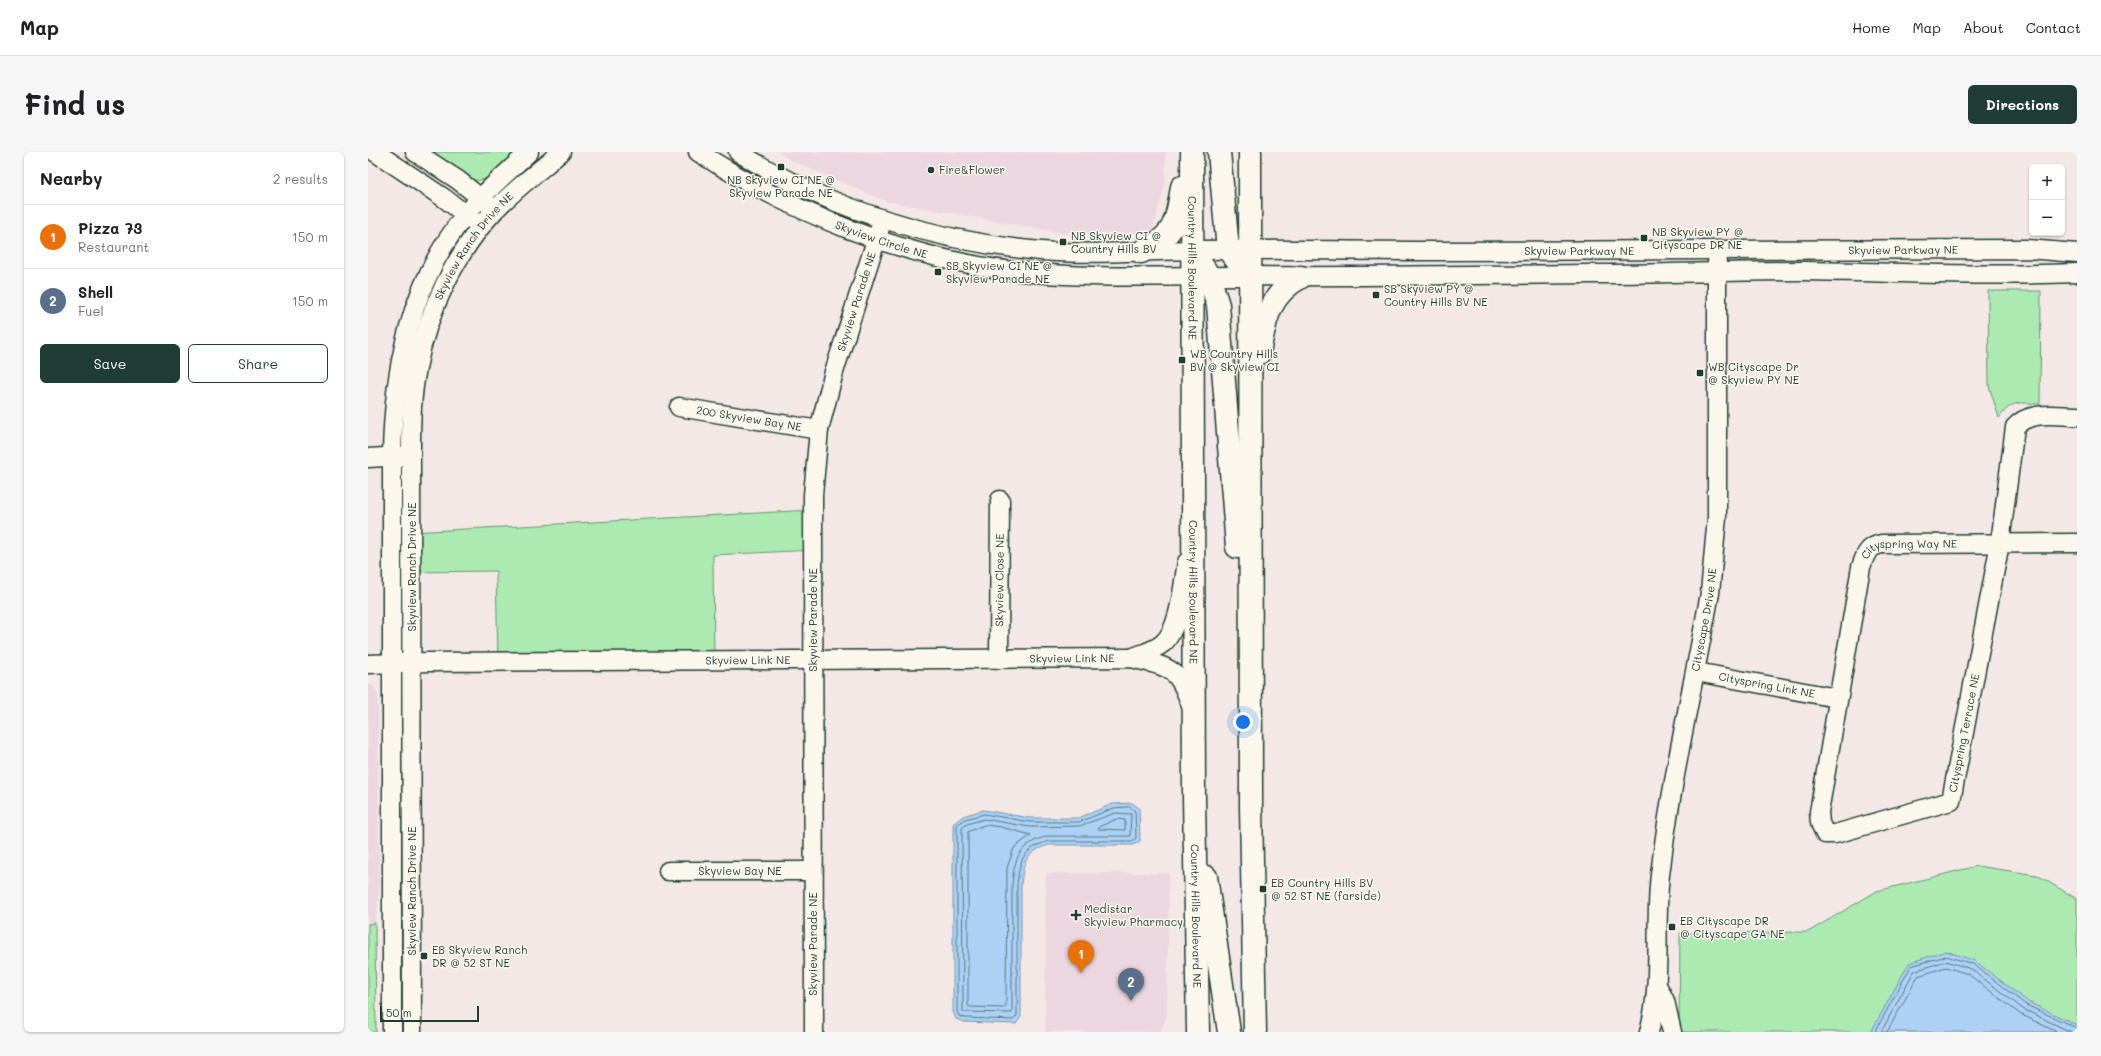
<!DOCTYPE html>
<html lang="en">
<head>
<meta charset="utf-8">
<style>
	body { margin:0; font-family:Mali,sans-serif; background:#f6f6f6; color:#202124 }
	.controls { position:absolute; right:12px; top:12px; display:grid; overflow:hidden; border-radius:6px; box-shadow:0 1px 3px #0004 }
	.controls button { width:36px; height:36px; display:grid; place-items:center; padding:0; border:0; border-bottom:1px solid #e0e0e0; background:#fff; color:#202124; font:20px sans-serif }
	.scale { position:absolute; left:12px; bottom:10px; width:99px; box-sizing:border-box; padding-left:4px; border:2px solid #1f3d34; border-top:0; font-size:11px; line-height:14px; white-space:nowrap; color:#1f3d34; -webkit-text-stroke:3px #fbf7ec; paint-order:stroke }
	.you { position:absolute; left:875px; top:570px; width:14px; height:14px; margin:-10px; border:3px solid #fff; border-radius:50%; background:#1a73e8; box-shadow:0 0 0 6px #1a73e833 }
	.badge { display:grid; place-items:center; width:26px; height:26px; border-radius:50%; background:#1f3d34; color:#fff; font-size:13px; font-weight:700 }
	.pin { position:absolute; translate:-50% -33px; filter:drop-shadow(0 1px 2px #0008) }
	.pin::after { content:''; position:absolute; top:21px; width:14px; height:12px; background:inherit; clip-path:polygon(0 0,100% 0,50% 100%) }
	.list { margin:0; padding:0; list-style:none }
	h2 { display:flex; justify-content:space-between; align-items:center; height:52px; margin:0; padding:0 16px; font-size:17px }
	h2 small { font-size:13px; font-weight:400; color:#757577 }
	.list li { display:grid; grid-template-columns:26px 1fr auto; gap:12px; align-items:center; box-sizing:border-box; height:64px; padding:0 16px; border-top:1px solid #e0e0e0 }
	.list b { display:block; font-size:15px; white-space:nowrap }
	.list p { margin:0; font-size:13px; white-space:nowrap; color:#757577 }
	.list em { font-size:13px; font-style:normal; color:#757577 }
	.actions { display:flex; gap:8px; padding:12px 16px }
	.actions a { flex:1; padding:9px 0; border:1px solid #1f3d34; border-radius:6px; text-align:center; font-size:14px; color:#1f3d34 }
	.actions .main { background:#1f3d34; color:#fff }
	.map { position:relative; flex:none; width:1709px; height:880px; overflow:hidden; border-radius:6px }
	header { display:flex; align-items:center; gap:24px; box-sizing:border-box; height:56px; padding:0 20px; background:#fff; border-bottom:1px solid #e0e0e0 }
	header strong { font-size:19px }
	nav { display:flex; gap:22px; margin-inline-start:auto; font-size:14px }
	.intro { display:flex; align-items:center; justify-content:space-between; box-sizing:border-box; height:96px; padding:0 24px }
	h1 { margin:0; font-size:28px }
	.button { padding:10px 18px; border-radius:6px; background:#1f3d34; color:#fff; font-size:14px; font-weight:700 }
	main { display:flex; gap:24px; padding:0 24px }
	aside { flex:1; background:#fff; border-radius:6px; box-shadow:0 1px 3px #0004 }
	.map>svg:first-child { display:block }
</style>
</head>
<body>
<header>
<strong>Map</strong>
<nav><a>Home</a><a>Map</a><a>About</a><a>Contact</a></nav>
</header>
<div class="intro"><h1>Find us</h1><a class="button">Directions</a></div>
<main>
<aside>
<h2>Nearby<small>2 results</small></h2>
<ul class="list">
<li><span class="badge" style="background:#e8710a">1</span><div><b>Pizza 73</b><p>Restaurant</p></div><em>150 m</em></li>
<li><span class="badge" style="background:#5c6f8a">2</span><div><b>Shell</b><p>Fuel</p></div><em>150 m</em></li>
</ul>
<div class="actions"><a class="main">Save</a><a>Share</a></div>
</aside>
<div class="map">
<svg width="1709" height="880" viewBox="0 0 1709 880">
	<rect width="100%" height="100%" fill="#f4e8e6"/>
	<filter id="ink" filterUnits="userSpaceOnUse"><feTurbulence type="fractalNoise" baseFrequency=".025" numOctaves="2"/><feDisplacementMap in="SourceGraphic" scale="8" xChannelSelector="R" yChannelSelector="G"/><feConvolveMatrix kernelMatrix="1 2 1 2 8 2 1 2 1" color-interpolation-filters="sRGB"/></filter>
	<g filter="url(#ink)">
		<g fill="#ecd6df">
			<polygon points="410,0 798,0 797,32 784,81 694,81 517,49 422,8"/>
			<polygon points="0,532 5,534 10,542 11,741 7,771 0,772"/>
			<polygon points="678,721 801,721 799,863 793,880 677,880"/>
		</g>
		<g fill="#aceab2" stroke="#669473">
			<path d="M 60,0 L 150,0 C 140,8 130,21 119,26 C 99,36 75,10 60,0 Z"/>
			<path d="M 1673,139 L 1672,252 C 1651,251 1645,247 1631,266 L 1621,234 L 1620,139 Z"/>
			<polygon points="445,358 445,398 345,403 346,508 130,509 128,419 44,420 43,380"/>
			<polygon points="1609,714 1669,723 1709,747 1709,880 1311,880 1312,781 1440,780 1509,739"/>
			<polygon points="7,771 8,880 0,880 0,772"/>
		</g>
		<g fill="#acd1f5" stroke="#7496a8">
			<path d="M 764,651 L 771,656 L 772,689 L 765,693 L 681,693 C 657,700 655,711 653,734 L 653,865 L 648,872 L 596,870 L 588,867 L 585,860 L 585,672 L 595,664 L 615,658 L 662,666 L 710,666 L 745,652 Z"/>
			<polygon points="1578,799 1607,809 1660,850 1709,873 1709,880 1503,880 1541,811"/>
		</g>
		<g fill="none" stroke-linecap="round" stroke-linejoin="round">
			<g stroke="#577881" stroke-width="1">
				<path d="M 762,655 L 767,659 L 768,686 L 764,689 L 681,689 C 654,697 651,709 649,734 L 649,864 L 645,868 L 597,866 L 591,864 L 589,859 L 589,673 L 597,667 L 616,662 L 662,670 L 711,670 L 746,656 Z"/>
				<path d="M 748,661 L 763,662 L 762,684 L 680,684 C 651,692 646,706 644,734 L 644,861 L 595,860 L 594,676 L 599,672 L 616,667 L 662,675 L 711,674 Z"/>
				<polygon points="749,667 757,668 757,678 730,677 731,675"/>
				<polygon points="617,673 633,675 663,683 646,696 639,716 638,854 636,856 602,855 600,854 600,680"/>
				<polyline points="1507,880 1543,814 1578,804 1605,812 1658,853 1709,876"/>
				<polyline points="1513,880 1546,819 1578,809 1603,817 1655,857 1703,880"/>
				<polyline points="1519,880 1550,824 1578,815 1600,822 1652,862 1689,880"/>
			</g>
			<defs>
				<g id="minor">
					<polyline points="7,0 76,46 106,69"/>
					<polyline points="47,0 90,28 120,52"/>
					<path id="s1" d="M 330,0 C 424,61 533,105 644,119 C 719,127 795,124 870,124 C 987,125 1105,123 1222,122 C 1293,122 1363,119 1434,119 C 1526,120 1617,125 1709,121"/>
					<path id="s2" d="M 370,0 C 458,56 569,90 673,99 C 723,103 774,99 824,98 C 903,97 982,99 1061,99 C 1260,99 1459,99 1659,97 L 1709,101"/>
					<path id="s3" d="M 311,255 L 451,278"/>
					<path id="s4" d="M 1709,264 C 1689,264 1661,258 1647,275 L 1632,391 L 1583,649 L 1467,682 L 1457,682 L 1452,671 L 1451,660 L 1493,415 C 1497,403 1500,394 1514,392 L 1709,391"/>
					<polyline points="0,306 34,304"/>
					<path d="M 763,506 C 773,502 785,499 794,492 C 812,478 815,432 819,410"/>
					<path id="s5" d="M 631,507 L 632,348"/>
					<path id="s6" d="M 0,512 L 61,510 L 763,506 C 801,515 810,514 823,554"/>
					<path id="s7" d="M 1328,520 L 1469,546"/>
					<path id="s8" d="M 300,719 L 445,719"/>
					<polyline points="1289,833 1297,849 1304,880"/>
					<path d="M 24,880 L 24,305 C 25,218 42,131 98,62 C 117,39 140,20 161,0"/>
					<path id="s9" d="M 44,880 L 43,304 C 43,275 43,245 49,216 C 59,160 88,100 127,58 C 147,37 171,19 193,0"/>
					<path id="s10" d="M 446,880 L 445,343 L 451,278 L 466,220 L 512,76"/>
					<path id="s11" d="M 1281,880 C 1295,829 1286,775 1292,723 C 1303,628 1325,535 1342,441 L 1349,365 L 1349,110"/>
				</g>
				<g id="major">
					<path id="s12" d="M 824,0 L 826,645 L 830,880"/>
					<polyline points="851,0 860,98 882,124"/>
					<polyline points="882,0 883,654 887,880"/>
					<polyline points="824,98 841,124 850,153 869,395"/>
					<path d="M 773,100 C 808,83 808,71 814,35"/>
					<path d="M 891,201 C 897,168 901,142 933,125"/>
					<polyline points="838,725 861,880"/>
				</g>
			</defs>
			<use href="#minor" stroke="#1f3d34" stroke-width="21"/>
			<use href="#major" stroke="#1f3d34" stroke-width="25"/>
			<use href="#minor" stroke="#fbf7ec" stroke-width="18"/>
			<use href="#major" stroke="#fbf7ec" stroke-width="22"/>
		</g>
	</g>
	<g fill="#1f3d34" stroke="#fbf7ec" stroke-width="1.5">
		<rect x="409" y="11" width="8" height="8" rx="2"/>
		<circle cx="563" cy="18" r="4"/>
		<rect x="1272" y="82" width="8" height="8" rx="2"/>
		<rect x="691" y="86" width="8" height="8" rx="2"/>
		<rect x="566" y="116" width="8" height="8" rx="2"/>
		<rect x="1004" y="139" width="8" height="8" rx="2"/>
		<rect x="810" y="204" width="8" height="8" rx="2"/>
		<rect x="1328" y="217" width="8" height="8" rx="2"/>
		<rect x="891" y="733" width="8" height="8" rx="2"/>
		<path d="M706 757h4v4h4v4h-4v4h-4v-4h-4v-4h4z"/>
		<rect x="1300" y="771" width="8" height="8" rx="2"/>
		<rect x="52" y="800" width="8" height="8" rx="2"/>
	</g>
	<g text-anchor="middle" stroke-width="3" stroke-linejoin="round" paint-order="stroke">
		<g font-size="11" fill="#1f3d34" stroke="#fbf7ec" text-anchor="start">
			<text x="571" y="22">Fire&amp;Flower</text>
			<text x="413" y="32" text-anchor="middle">NB Skyview CI NE @<tspan x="413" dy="13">Skyview Parade NE</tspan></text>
			<text x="1284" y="84">NB Skyview PY @<tspan x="1284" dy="13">Cityscape DR NE</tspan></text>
			<text x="703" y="88">NB Skyview CI @<tspan x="703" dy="13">Country Hills BV</tspan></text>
			<text x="578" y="118">SB Skyview CI NE @<tspan x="578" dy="13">Skyview Parade NE</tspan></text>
			<text x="1016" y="141">SB Skyview PY @<tspan x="1016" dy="13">Country Hills BV NE</tspan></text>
			<text x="822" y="206">WB Country Hills<tspan x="822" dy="13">BV @ Skyview CI</tspan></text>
			<text x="1340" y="219">WB Cityscape Dr<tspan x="1340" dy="13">@ Skyview PY NE</tspan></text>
			<text x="903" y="735">EB Country Hills BV<tspan x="903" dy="13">@ 52 ST NE (farside)</tspan></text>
			<text x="716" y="761">Medistar<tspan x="716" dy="13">Skyview Pharmacy</tspan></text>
			<text x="1312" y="773">EB Cityscape DR<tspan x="1312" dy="13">@ Cityscape GA NE</tspan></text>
			<text x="64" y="802">EB Skyview Ranch<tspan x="64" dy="13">DR @ 52 ST NE</tspan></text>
		</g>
		<g font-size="11" fill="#1f3d34" stroke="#fbf7ec">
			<text dy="4" stroke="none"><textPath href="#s1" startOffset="204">Skyview Circle NE</textPath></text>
			<text dy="4" stroke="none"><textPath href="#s9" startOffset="801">Skyview Ranch Drive NE</textPath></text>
			<text dy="4" stroke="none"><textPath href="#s2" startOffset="1184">Skyview Parkway NE</textPath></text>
			<text dy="4" stroke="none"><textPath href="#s2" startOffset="860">Skyview Parkway NE</textPath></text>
			<text dy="4" stroke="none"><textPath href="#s12" startOffset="116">Country Hills Boulevard NE</textPath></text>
			<text dy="4" stroke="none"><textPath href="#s10" startOffset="736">Skyview Parade NE</textPath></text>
			<text dy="4" stroke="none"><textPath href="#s3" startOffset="71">200 Skyview Bay NE</textPath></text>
			<text dy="4" stroke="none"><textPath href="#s4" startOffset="906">Cityspring Way NE</textPath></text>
			<text transform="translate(44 415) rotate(-90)" y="4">Skyview Ranch Drive NE</text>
			<text dy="4" stroke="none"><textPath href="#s5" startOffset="79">Skyview Close NE</textPath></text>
			<text dy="4" stroke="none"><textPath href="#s12" startOffset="440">Country Hills Boulevard NE</textPath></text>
			<text transform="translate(445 468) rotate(-90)" y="4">Skyview Parade NE</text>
			<text dy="4" stroke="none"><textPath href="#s11" startOffset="417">Cityscape Drive NE</textPath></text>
			<text dy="4" stroke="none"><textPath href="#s6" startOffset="704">Skyview Link NE</textPath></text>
			<text dy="4" stroke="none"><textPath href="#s6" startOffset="380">Skyview Link NE</textPath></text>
			<text dy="4" stroke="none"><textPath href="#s7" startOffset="72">Cityspring Link NE</textPath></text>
			<text transform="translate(1596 581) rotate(-79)" y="4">Cityspring Terrace NE</text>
			<text dy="4" stroke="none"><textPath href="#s8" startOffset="72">Skyview Bay NE</textPath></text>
			<text transform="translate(44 739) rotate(-90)" y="4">Skyview Ranch Drive NE</text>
			<text dy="4" stroke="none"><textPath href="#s12" startOffset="764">Country Hills Boulevard NE</textPath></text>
			<text transform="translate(445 792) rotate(-90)" y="4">Skyview Parade NE</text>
		</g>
	</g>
</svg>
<div class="controls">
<button>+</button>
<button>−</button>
</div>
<div class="scale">50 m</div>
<div class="you"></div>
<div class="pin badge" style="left:713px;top:821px;background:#e8710a">1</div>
<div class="pin badge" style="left:763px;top:849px;background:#5c6f8a">2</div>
</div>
</main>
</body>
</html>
